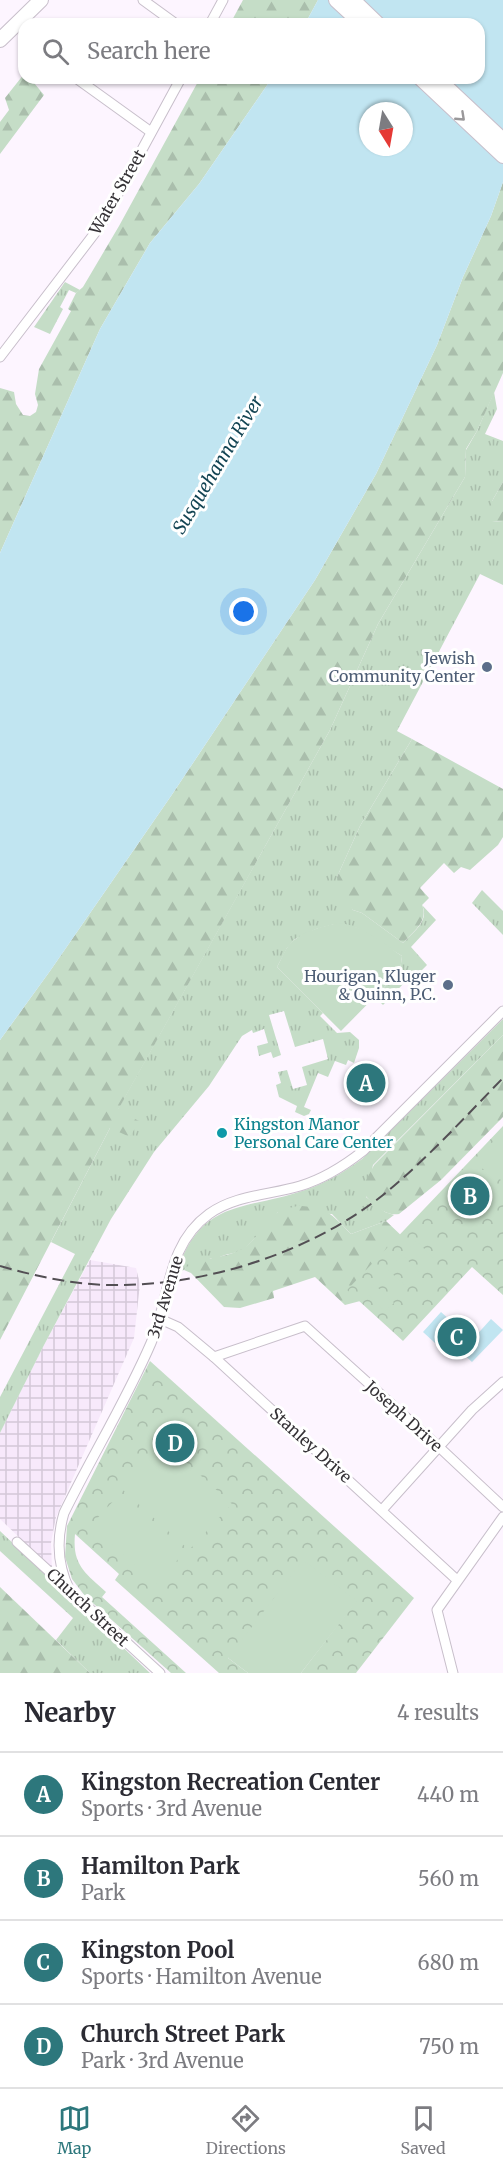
<!DOCTYPE html>
<html lang="en">
<head>
<meta charset="utf-8">
<style>
	body { margin:0; font-family:Merriweather,serif; background:#f2f2f3; color:#2b2b33 }
	.compass { position:absolute; left:359px; top:102px; width:54px; height:54px; border-radius:50%; background:#fff; box-shadow:0 2px 4px #0004; rotate:169deg }
	.you { position:absolute; left:244px; top:612px; width:21px; height:21px; margin:-15px; border:4px solid #fff; border-radius:50%; background:#1a73e8; box-shadow:0 0 0 9px #1a73e833 }
	.badge { display:grid; place-items:center; width:39px; height:39px; border-radius:50%; background:#2d777c; color:#fff; font-size:20px; font-weight:700 }
	.pin { position:absolute; translate:-50% -50%; border:3px solid #fff; box-shadow:0 2px 6px #0006 }
	.list { margin:0; padding:0; list-style:none }
	h2 { display:flex; justify-content:space-between; align-items:center; height:78px; margin:0; padding:0 24px; font-size:26px }
	h2 small { font-size:20px; font-weight:400; color:#7c7c81 }
	.list li { display:grid; grid-template-columns:39px 1fr auto; gap:18px; align-items:center; box-sizing:border-box; height:84px; padding:0 24px; border-top:2px solid #e1e1e2 }
	.list b { display:block; font-size:22px; white-space:nowrap }
	.list p { margin:0; font-size:20px; white-space:nowrap; color:#7c7c81 }
	.list em { font-size:20px; font-style:normal; color:#7c7c81 }
	.icon { flex:none; width:33px; height:33px; fill:none; stroke:currentColor; stroke-width:2; stroke-linecap:round; stroke-linejoin:round }
	.map { position:relative; flex:none; width:503px; height:1673px; overflow:hidden }
	.search { position:absolute; background:#fff; box-shadow:0 2px 4px #0004; left:18px; right:18px; top:18px; height:66px; display:flex; align-items:center; gap:15px; box-sizing:border-box; padding:0 21px; border-radius:18px; color:#7c7c81; font-size:22px }
	.sheet { height:414px; background:#fff }
	nav { display:flex; justify-content:space-around; align-items:center; box-sizing:border-box; height:84px; border-top:2px solid #e1e1e2; background:#fff; font-size:16px; color:#7c7c81 }
	nav a { display:grid; justify-items:center; gap:3px }
	nav .on { color:#2d777c }
	.map>svg:first-child { display:block }
</style>
</head>
<body>
<div class="map">
<svg width="503" height="1673" viewBox="0 0 503 1673">
	<defs>
		<pattern id="industrial-grid" width="8" height="8" patternUnits="userSpaceOnUse" patternTransform="scale(1.5)"><rect width="8" height="8" fill="#f7e9fb"/><path d="M0 4h8M4 0v8" fill="none" stroke="#d4c8d8"/></pattern>
		<pattern id="grass-tufts" width="24" height="20" patternUnits="userSpaceOnUse" patternTransform="scale(1.5)"><rect width="24" height="20" fill="#c5ddc7"/><path d="M3 7l-1-3M5 7V3M7 7l1-3M15 17l-1-3M17 17v-4M19 17l1-3" fill="none" stroke="#aabeac"/></pattern>
		<pattern id="forest-firs" width="22" height="20" patternUnits="userSpaceOnUse" patternTransform="scale(1.5)"><rect width="22" height="20" fill="#c5ddc7"/><path d="M5 1l3.5 6h-7zM16 11l3.5 6h-7z" fill="#aabeac"/></pattern>
		<pattern id="park-crowns" width="20" height="18" patternUnits="userSpaceOnUse" patternTransform="scale(1.5)"><rect width="20" height="18" fill="#c5ddc7"/><path d="M2 6a3 3 0 1 1 6 0M12 15a3 3 0 1 1 6 0" fill="none" stroke="#aabeac"/></pattern>
	</defs>
	<rect width="100%" height="100%" fill="#fdf5ff"/>
	<polygon fill="url(#industrial-grid)" points="90,1260 136,1268 140,1284 134,1338 56,1517 51,1543 52,1569 0,1519 0,1433 43,1347"/>
	<g fill="url(#grass-tufts)">
		<polygon points="65,282 80,290 76,293 69,290 60,307 63,309 50,334 34,327"/>
		<path d="M 494,392 L 497,409 L 485,434 L 503,441 L 503,482 L 492,501 L 492,521 L 503,522 L 503,585 L 480,574 L 397,731 L 412,739 L 360,826 L 337,877 L 353,910 L 362,913 L 403,943 C 413,932 430,921 422,905 L 436,920 L 411,947 L 427,965 L 416,976 L 406,981 L 383,1005 L 375,997 L 400,971 L 402,956 L 357,928 L 335,924 L 316,929 L 295,939 L 287,948 L 277,967 L 323,1013 L 320,1016 L 337,1033 L 350,1032 L 359,1040 L 359,1048 L 354,1063 L 348,1060 L 346,1065 L 335,1061 L 328,1077 L 318,1073 L 304,1107 L 311,1110 L 309,1114 L 304,1116 L 295,1112 L 297,1106 L 279,1097 L 276,1085 L 281,1083 L 278,1072 L 287,1070 L 293,1089 L 307,1085 L 302,1067 L 328,1059 L 323,1039 L 295,1047 L 284,1011 L 269,1015 L 281,1055 L 273,1058 L 271,1052 L 259,1056 L 257,1046 L 268,1043 L 264,1029 L 253,1033 L 252,1030 L 242,1036 L 209,1086 L 154,1152 L 111,1219 L 43,1347 L 0,1433 L 0,1397 L 75,1254 L 51,1242 L 110,1128 L 138,1121 L 117,1111 L 330,730 L 378,624 L 465,477 L 466,450 L 477,431 Z"/>
		<polygon points="482,890 503,911 503,935 472,903"/>
		<path d="M 503,1019 L 503,1035 L 373,1165 L 366,1197 L 385,1212 L 394,1215 L 386,1221 L 351,1234 L 332,1214 L 278,1212 C 267,1224 257,1238 245,1248 C 238,1254 225,1253 218,1258 L 211,1258 L 197,1267 L 190,1265 L 184,1270 L 177,1272 C 201,1198 245,1211 305,1190 C 326,1183 344,1172 362,1159 Z"/>
		<polygon points="0,1531 150,1673 90,1673 56,1640 73,1618 0,1551"/>
	</g>
	<g fill="url(#forest-firs)">
		<polygon points="243,0 318,0 305,24 230,24"/>
		<polygon points="24,74 24,78 30,78 44,95 0,154 0,122 9,110 5,98"/>
		<polygon points="200,78 272,78 199,184 150,243 100,329 0,553 0,388 14,392 16,404 23,415 30,416 36,412 38,405 35,394 39,369 71,311 68,309 76,293 83,287 119,226"/>
		<polygon points="503,182 503,373 477,431 466,449 465,477 378,624 330,730 118,1110 139,1121 130,1137 110,1128 0,1340 0,1040 50,971 171,796 315,580 376,474 437,345 463,277 491,216"/>
		<polygon points="503,482 503,522 492,521 492,501"/>
		<path d="M 412,739 L 503,789 L 503,837 L 498,845 L 470,870 L 461,867 L 454,873 L 444,863 L 420,888 L 429,898 L 422,905 C 429,921 413,932 403,943 L 362,913 L 353,910 L 342,896 L 338,887 L 337,877 L 360,826 Z"/>
		<path d="M 503,1035 L 503,1117 L 441,1180 L 399,1214 C 384,1217 369,1201 361,1190 L 374,1165 Z"/>
		<path d="M 297,1206 C 325,1206 332,1214 351,1234 L 386,1221 L 406,1240 L 364,1300 L 345,1305 L 315,1277 L 273,1291 L 274,1298 L 240,1308 L 224,1307 L 191,1273 L 184,1270 L 190,1264 L 197,1266 L 202,1260 C 216,1257 229,1256 242,1249 C 257,1241 264,1221 278,1212 C 283,1209 291,1208 297,1206 Z"/>
		<polygon points="0,1587 90,1673 0,1673"/>
	</g>
	<g fill="url(#park-crowns)">
		<polygon points="503,1126 503,1295 472,1267 403,1341 347,1290"/>
		<path d="M 150,1361 L 414,1598 L 356,1673 L 301,1673 L 356,1601 L 228,1658 L 248,1673 L 219,1673 L 115,1580 L 119,1574 L 75,1534 C 72,1565 85,1573 106,1592 L 102,1597 L 186,1673 L 171,1673 L 85,1596 L 72,1579 L 65,1557 L 67,1526 Z"/>
	</g>
	<g fill="#c5ddc7">
		<path d="M 339,923 C 362,925 384,944 402,956 L 400,971 L 341,1031 L 277,967 C 281,960 284,951 289,945 C 300,932 323,926 339,923 Z"/>
		<polygon points="503,1131 503,1181 487,1173 475,1161"/>
		<polygon points="416,1241 436,1260 427,1269 408,1250"/>
		<polygon points="402,1255 422,1274 413,1283 394,1264"/>
		<polygon points="388,1270 408,1288 399,1297 380,1278"/>
		<polygon points="374,1284 394,1303 385,1311 366,1293"/>
		<polygon points="166,1444 232,1504 189,1550 123,1490"/>
		<polygon points="117,1497 181,1556 156,1584 91,1525"/>
		<polygon points="303,1560 357,1601 301,1673 248,1673 228,1658"/>
	</g>
	<g fill="#c1e5f1" fill-rule="evenodd">
		<path d="M 318,0 L 503,0 L 503,182 L 491,216 L 463,277 L 437,345 L 376,474 L 315,580 L 171,796 L 50,971 L 0,1040 L 0,553 L 100,329 L 150,243 L 199,184 L 272,78 L 479,78 L 479,24 L 305,24 ZM 368,111 L 404,111 L 404,147 L 368,147 Z"/>
		<polygon points="441,1312 472,1340 491,1319 503,1330 472,1362 443,1335 435,1343 423,1332"/>
	</g>
	<g fill="none" stroke-linecap="round" stroke-linejoin="round">
		<defs>
			<g id="minor">
				<polyline points="143,0 176,24"/>
				<polyline points="210,24 223,0"/>
				<polyline points="76,78 151,132"/>
				<polyline points="0,357 101,225 181,78"/>
				<polyline points="160,1319 178,1327 214,1357 457,1580"/>
				<polyline points="214,1357 305,1326 439,1447 503,1507"/>
				<polyline points="382,1510 472,1410 503,1382"/>
				<polyline points="17,1542 160,1673"/>
				<path d="M 70,1591 C 57,1565 56,1540 64,1513 C 92,1456 126,1401 151,1343 C 170,1298 166,1245 209,1214 C 235,1195 270,1195 300,1186 C 323,1179 344,1166 363,1151 L 503,1011"/>
				<polyline points="453,1673 437,1610 503,1517"/>
			</g>
			<g id="primary">
				<polyline points="336,0 362,24"/>
				<polyline points="353,0 378,24"/>
				<polyline points="0,40 41,0"/>
				<polyline points="420,78 503,156"/>
				<polyline points="437,78 503,140"/>
			</g>
		</defs>
		<use href="#minor" stroke="#c8bfcb" stroke-width="11"/>
		<use href="#primary" stroke="#c8bfcb" stroke-width="16"/>
		<use href="#minor" stroke="#fff" stroke-width="9"/>
		<use href="#primary" stroke="#fff" stroke-width="14"/>
		<path stroke="#534f54" stroke-width="2" stroke-dasharray="12 6" stroke-linecap="butt" d="M 0,1266 C 39,1277 79,1286 121,1285 C 211,1284 311,1252 383,1195 C 426,1160 464,1118 503,1078"/>
	</g>
	<defs><path id="oneway-chevron" d="M-2-3.5L2.5 0L-2 3.5" fill="none" stroke-width="1.6" stroke-linecap="round" stroke-linejoin="round" transform="scale(1.5)"/></defs>
	<use stroke="#9a989a" href="#oneway-chevron" transform="translate(461 117) rotate(43)"/>
	<g fill="#5c6f8a" stroke="#fff" stroke-width="2">
		<circle cx="487" cy="667" r="6"/>
		<circle cx="448" cy="985" r="6"/>
	</g>
	<circle fill="#0f9aa8" stroke="#fff" stroke-width="2" cx="222" cy="1133" r="6"/>
	<g text-anchor="middle" stroke-width="6" stroke-linejoin="round" paint-order="stroke">
		<g font-size="16" fill="#353236" stroke="#fff">
			<text transform="translate(117 192) rotate(-60)" y="6">Water Street</text>
			<text transform="translate(165 1297) rotate(-73)" y="6">3rd Avenue</text>
			<text transform="translate(404 1416) rotate(42)" y="6">Joseph Drive</text>
			<text transform="translate(311 1445) rotate(42)" y="6">Stanley Drive</text>
			<text transform="translate(88 1607) rotate(43)" y="6">Church Street</text>
		</g>
		<g font-size="16" fill="#4e5e75" stroke="#fff" text-anchor="end">
			<text x="475" y="664">Jewish<tspan x="475" dy="18">Community Center</tspan></text>
			<text x="436" y="982">Hourigan, Kluger<tspan x="436" dy="18">&amp; Quinn, P.C.</tspan></text>
		</g>
		<g font-size="16" fill="#0d838f" stroke="#fff" text-anchor="start">
			<text x="234" y="1130">Kingston Manor<tspan x="234" dy="18">Personal Care Center</tspan></text>
		</g>
		<g font-size="18" font-style="italic" fill="#134453" stroke="#fff">
			<text transform="translate(218 465) rotate(-59)" y="6">Susquehanna River</text>
		</g>
	</g>
</svg>
<svg class="compass" viewBox="-18 -18 36 36"><path d="M0-13l5 13h-10z" fill="#e53935"/><path d="M0 13l5-13h-10z" fill="#7c7c81"/></svg>
<div class="you"></div>
<div class="pin badge" style="left:366px;top:1083px">A</div>
<div class="pin badge" style="left:470px;top:1196px">B</div>
<div class="pin badge" style="left:457px;top:1337px">C</div>
<div class="pin badge" style="left:175px;top:1443px">D</div>
<div class="search"><svg class="icon" aria-label="search" viewBox="0 0 24 24"><circle cx="10" cy="10" r="6"/><path d="M15 15l6 6"/></svg>Search here</div>
</div>
<section class="sheet">
<h2>Nearby<small>4 results</small></h2>
<ul class="list">
<li><span class="badge">A</span><div><b>Kingston Recreation Center</b><p>Sports · 3rd Avenue</p></div><em>440 m</em></li>
<li><span class="badge">B</span><div><b>Hamilton Park</b><p>Park</p></div><em>560 m</em></li>
<li><span class="badge">C</span><div><b>Kingston Pool</b><p>Sports · Hamilton Avenue</p></div><em>680 m</em></li>
<li><span class="badge">D</span><div><b>Church Street Park</b><p>Park · 3rd Avenue</p></div><em>750 m</em></li>
</ul>
</section>
<nav>
<a class="on"><svg class="icon" aria-label="map" viewBox="0 0 24 24"><path d="M3 6l6-2 6 2 6-2v14l-6 2-6-2-6 2zM9 4v14M15 6v14"/></svg>Map</a>
<a><svg class="icon" aria-label="directions" viewBox="0 0 24 24"><path d="M12 3l9 9-9 9-9-9zM9 14v-3h6M13 9l2 2-2 2"/></svg>Directions</a>
<a><svg class="icon" aria-label="saved" viewBox="0 0 24 24"><path d="M7 4h10v16l-5-4-5 4z"/></svg>Saved</a>
</nav>
</body>
</html>
